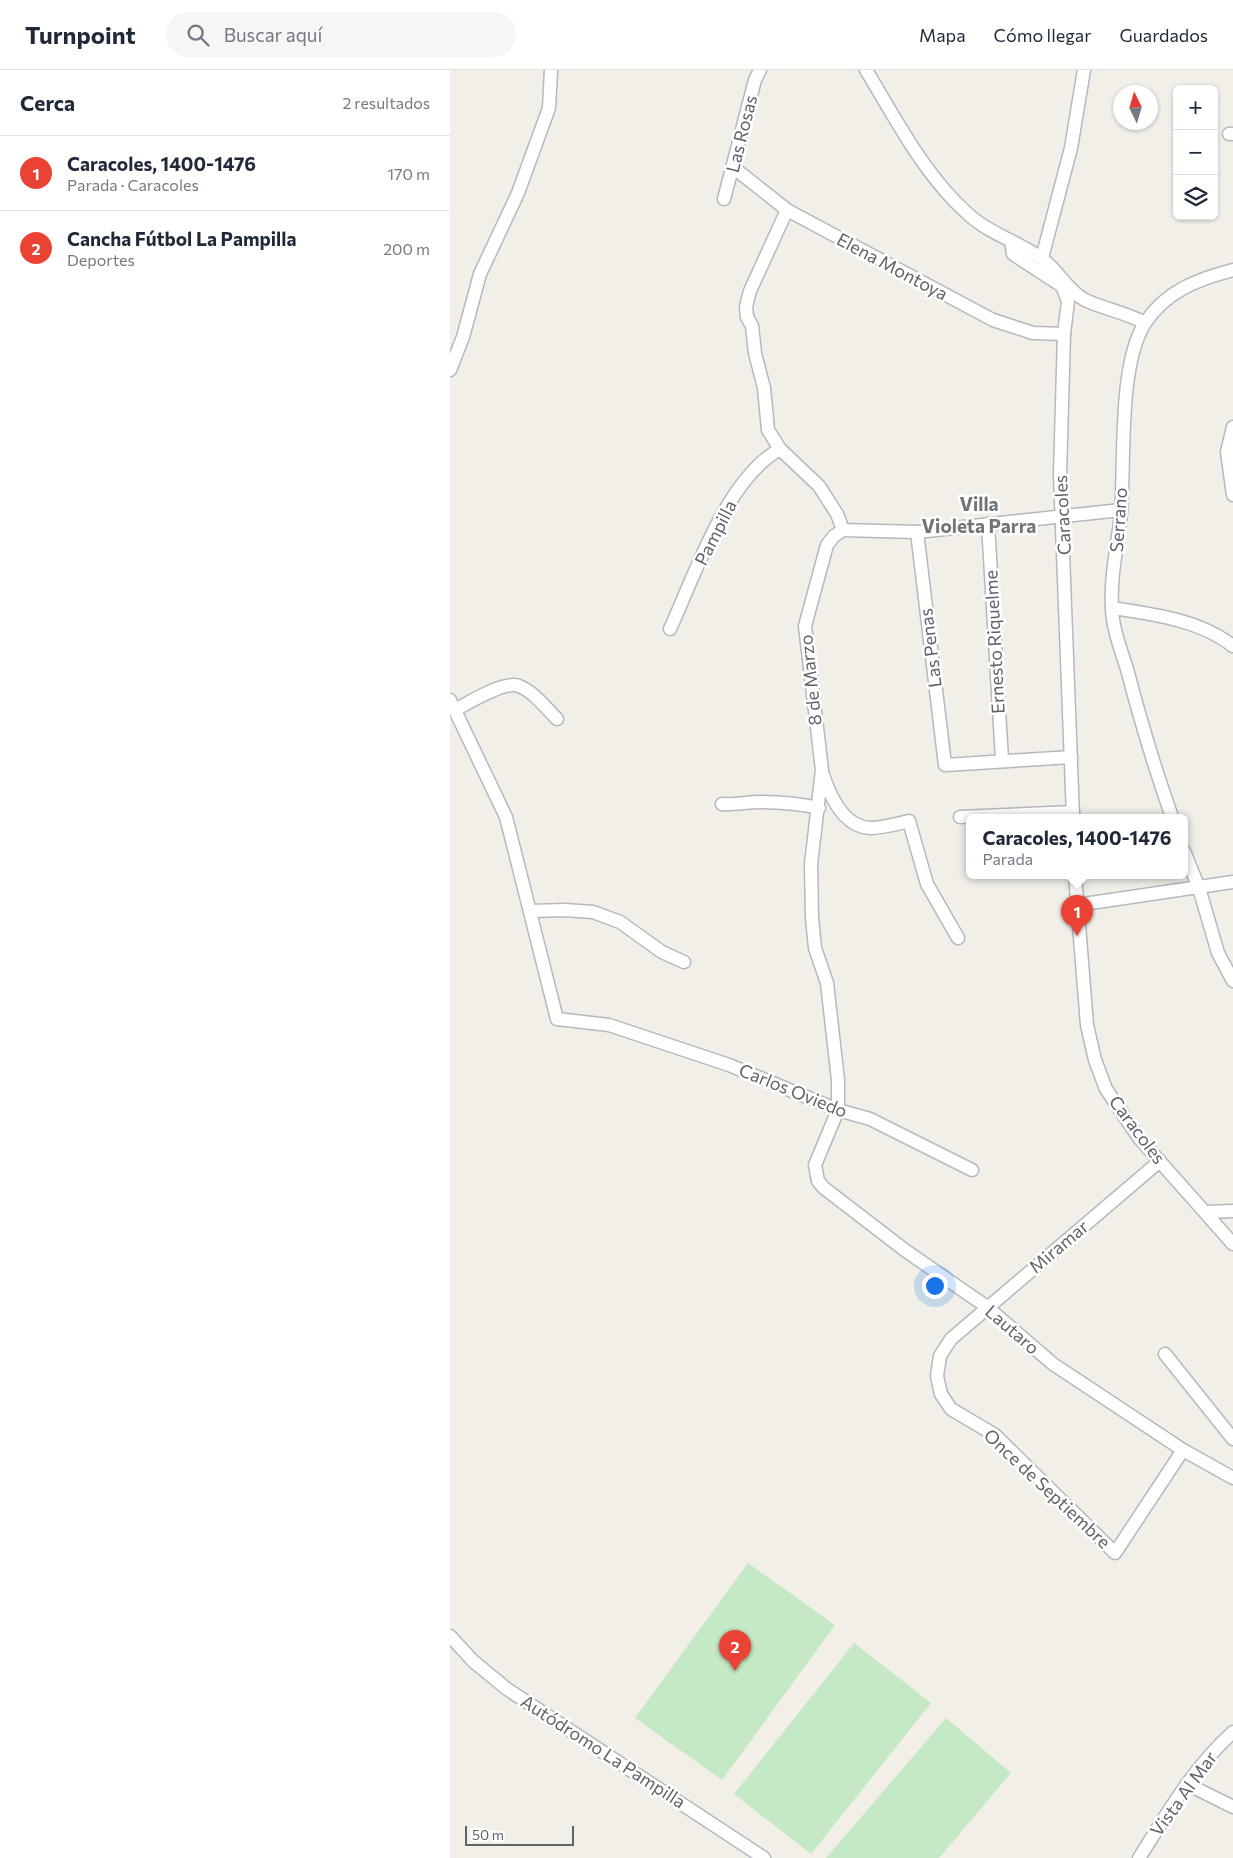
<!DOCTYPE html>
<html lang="es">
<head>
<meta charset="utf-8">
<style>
	body { margin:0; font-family:Commissioner,sans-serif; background:#f6f6f7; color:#1f2937 }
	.controls { position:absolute; right:15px; top:15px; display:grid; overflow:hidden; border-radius:8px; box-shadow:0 1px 4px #0004 }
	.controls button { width:45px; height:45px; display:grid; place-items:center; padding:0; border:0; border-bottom:1px solid #e0e1e3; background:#fff; color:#1f2937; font:25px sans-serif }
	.compass { position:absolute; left:663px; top:15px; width:45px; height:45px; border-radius:50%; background:#fff; box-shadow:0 1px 4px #0004; rotate:355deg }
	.scale { position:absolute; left:15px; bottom:12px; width:109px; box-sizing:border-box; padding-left:5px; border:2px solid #5f6368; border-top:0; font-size:14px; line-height:18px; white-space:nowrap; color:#5f6368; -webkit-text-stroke:4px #fff; paint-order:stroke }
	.you { position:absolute; left:484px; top:1215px; width:18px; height:18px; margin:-12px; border:4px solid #fff; border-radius:50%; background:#1a73e8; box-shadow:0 0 0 8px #1a73e833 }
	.badge { display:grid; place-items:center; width:32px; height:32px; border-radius:50%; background:#ea4335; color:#fff; font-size:16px; font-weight:700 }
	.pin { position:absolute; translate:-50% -41px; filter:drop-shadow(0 1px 2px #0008) }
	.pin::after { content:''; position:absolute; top:26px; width:18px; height:15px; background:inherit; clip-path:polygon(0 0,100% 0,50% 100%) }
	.popup { position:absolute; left:516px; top:744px; width:222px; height:65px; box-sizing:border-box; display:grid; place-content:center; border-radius:8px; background:#fff; filter:drop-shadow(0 1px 4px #0005); font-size:16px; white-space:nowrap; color:#747a83 }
	.popup b { font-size:19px; color:#1f2937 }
	.popup::after { content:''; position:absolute; left:50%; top:100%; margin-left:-10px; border:10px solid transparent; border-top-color:#fff }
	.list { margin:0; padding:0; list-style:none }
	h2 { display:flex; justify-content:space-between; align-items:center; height:65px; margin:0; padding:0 20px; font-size:21px }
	h2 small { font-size:16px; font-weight:400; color:#747a83 }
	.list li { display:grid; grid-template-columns:32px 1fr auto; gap:15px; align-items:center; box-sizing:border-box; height:75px; padding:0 20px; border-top:1px solid #e0e1e3 }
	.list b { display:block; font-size:19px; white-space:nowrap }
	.list p { margin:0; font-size:16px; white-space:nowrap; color:#747a83 }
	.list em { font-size:16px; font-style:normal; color:#747a83 }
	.icon { flex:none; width:28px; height:28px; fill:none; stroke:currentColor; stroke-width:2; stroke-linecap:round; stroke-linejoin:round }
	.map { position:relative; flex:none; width:783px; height:1788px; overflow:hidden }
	header { display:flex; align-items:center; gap:30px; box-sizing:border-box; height:70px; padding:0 25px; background:#fff; border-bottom:1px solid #e0e1e3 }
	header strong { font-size:24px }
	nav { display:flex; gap:28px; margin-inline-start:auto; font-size:18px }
	.search { width:350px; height:45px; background:#f6f6f7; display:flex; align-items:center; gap:12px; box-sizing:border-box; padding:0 18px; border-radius:28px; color:#747a83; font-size:19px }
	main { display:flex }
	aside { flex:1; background:#fff }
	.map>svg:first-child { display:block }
</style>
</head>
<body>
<header>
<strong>Turnpoint</strong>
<div class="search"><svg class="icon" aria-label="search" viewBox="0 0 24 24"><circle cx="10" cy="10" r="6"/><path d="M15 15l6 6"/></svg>Buscar aquí</div>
<nav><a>Mapa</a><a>Cómo llegar</a><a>Guardados</a></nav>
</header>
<main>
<aside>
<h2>Cerca<small>2 resultados</small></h2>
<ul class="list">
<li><span class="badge">1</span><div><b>Caracoles, 1400-1476</b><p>Parada · Caracoles</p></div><em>170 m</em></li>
<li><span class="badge">2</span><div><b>Cancha Fútbol La Pampilla</b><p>Deportes</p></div><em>200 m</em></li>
</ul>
</aside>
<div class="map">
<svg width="783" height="1788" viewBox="0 0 783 1788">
	<rect width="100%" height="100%" fill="#f1efe8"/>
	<g fill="#c5e8c5">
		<polygon points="298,1493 385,1555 272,1710 185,1648"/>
		<polygon points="404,1573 481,1633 361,1784 284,1724"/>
		<polygon points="496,1648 561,1703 489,1788 376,1788"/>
	</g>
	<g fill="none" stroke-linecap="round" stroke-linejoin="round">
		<defs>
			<g id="minor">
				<path d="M 416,0 C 447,51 474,105 519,145 C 540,164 569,172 591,188 C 608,199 616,220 635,230 C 654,239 675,242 695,253"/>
				<polyline points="779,64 783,64"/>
				<polyline points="284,98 337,140 543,250 583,263 614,264"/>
				<polyline points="274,129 305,10 310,0"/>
				<polyline points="337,140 300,221 296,237 297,247 302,256 305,283 314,318 318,360 330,379 369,416 387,444 393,460"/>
				<polyline points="561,171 563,184 612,216 618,231 614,264 610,404 623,747"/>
				<polyline points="592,188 621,78 634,0"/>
				<polyline points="0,300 13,267 30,204 68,123 99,38 101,0"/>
				<polyline points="783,357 777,382 783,425"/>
				<polyline points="538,454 552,690"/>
				<polyline points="393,460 384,466 377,475 355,556 372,700 361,794 362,848 365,878 377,913 388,1010 388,1040 365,1095 368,1111 374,1118 456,1181 537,1237 603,1294 733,1380 783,1408"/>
				<polyline points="393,460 467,462 671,440"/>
				<polyline points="467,462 495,695 621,687"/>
				<path d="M 662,538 C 702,544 750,550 783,576"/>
				<path d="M 220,559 C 245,505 276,409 330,379"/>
				<polyline points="0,630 56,747 107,949 159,955 279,995 388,1040 420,1049 522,1100"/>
				<path d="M 5,640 C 18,633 55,610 69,616 C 84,622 95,637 107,649"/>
				<path d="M 373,705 C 380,726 394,757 420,758 C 433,758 447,754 459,751 L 477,814 L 508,868"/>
				<path d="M 272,734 C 285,735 297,732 311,732 C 330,732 350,734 369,738"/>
				<polyline points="510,747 623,742"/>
				<path d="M 722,747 C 705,699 690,649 677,599 C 671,580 662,557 662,537 C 660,506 668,473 671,443 C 675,393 668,295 695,253 C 716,221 748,209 783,200"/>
				<polyline points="734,781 749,818 768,883 783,911"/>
				<polyline points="625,805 637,955 645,990 656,1019 689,1068 783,1174"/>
				<polyline points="627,835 783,812"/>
				<polyline points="80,841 115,840 143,842 170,852 212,882 234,892"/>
				<polyline points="710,1091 501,1269 490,1286 487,1306 491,1324 501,1339 545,1365 665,1483 733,1380"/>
				<polyline points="755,1142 783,1141"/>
				<polyline points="715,1284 783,1369"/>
				<polyline points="0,1566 23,1591 57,1619 314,1788"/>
				<polyline points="737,1714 783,1737"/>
				<path d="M 689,1788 C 717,1744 743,1698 783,1662"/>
			</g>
		</defs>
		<use href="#minor" stroke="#b5b8bc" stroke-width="15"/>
		<use href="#minor" stroke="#fff" stroke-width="12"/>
	</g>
	<g text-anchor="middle" stroke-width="5" stroke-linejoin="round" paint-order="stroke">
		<g font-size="18" fill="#5f6368" stroke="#fff">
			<text transform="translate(292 64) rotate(-76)" y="6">Las Rosas</text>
			<text transform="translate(442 197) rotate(28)" y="6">Elena Montoya</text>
			<text transform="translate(613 445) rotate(-93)" y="6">Caracoles</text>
			<text transform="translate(669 450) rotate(-86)" y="6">Serrano</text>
			<text transform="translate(266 463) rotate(-63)" y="6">Pampilla</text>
			<text transform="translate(545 572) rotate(-93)" y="6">Ernesto Riquelme</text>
			<text transform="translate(481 578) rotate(-97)" y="6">Las Penas</text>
			<text transform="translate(361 610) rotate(-96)" y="6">8 de Marzo</text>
			<text transform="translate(343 1021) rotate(22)" y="6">Carlos Oviedo</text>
			<text transform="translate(687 1060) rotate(53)" y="6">Caracoles</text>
			<text transform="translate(609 1177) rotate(-40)" y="6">Miramar</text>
			<text transform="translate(562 1260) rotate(41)" y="6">Lautaro</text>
			<text transform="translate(597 1419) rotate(43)" y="6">Once de Septiembre</text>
			<text transform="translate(153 1682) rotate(33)" y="6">Autódromo La Pampilla</text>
			<text transform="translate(734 1724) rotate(-54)" y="6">Vista Al Mar</text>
		</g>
		<g font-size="19" font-weight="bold" fill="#70757a" stroke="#fff">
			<text x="529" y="441">Villa<tspan x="529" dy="22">Violeta Parra</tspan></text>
		</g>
	</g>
</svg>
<div class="controls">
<button>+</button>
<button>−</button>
<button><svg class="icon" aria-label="layers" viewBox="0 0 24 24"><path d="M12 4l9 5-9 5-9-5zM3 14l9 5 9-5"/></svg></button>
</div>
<svg class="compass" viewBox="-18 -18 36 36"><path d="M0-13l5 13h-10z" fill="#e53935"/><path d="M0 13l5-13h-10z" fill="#747a83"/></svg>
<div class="scale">50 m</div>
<div class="you"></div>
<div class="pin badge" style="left:627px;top:866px">1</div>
<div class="popup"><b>Caracoles, 1400-1476</b>Parada</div>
<div class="pin badge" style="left:285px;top:1601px">2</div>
</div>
</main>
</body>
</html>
